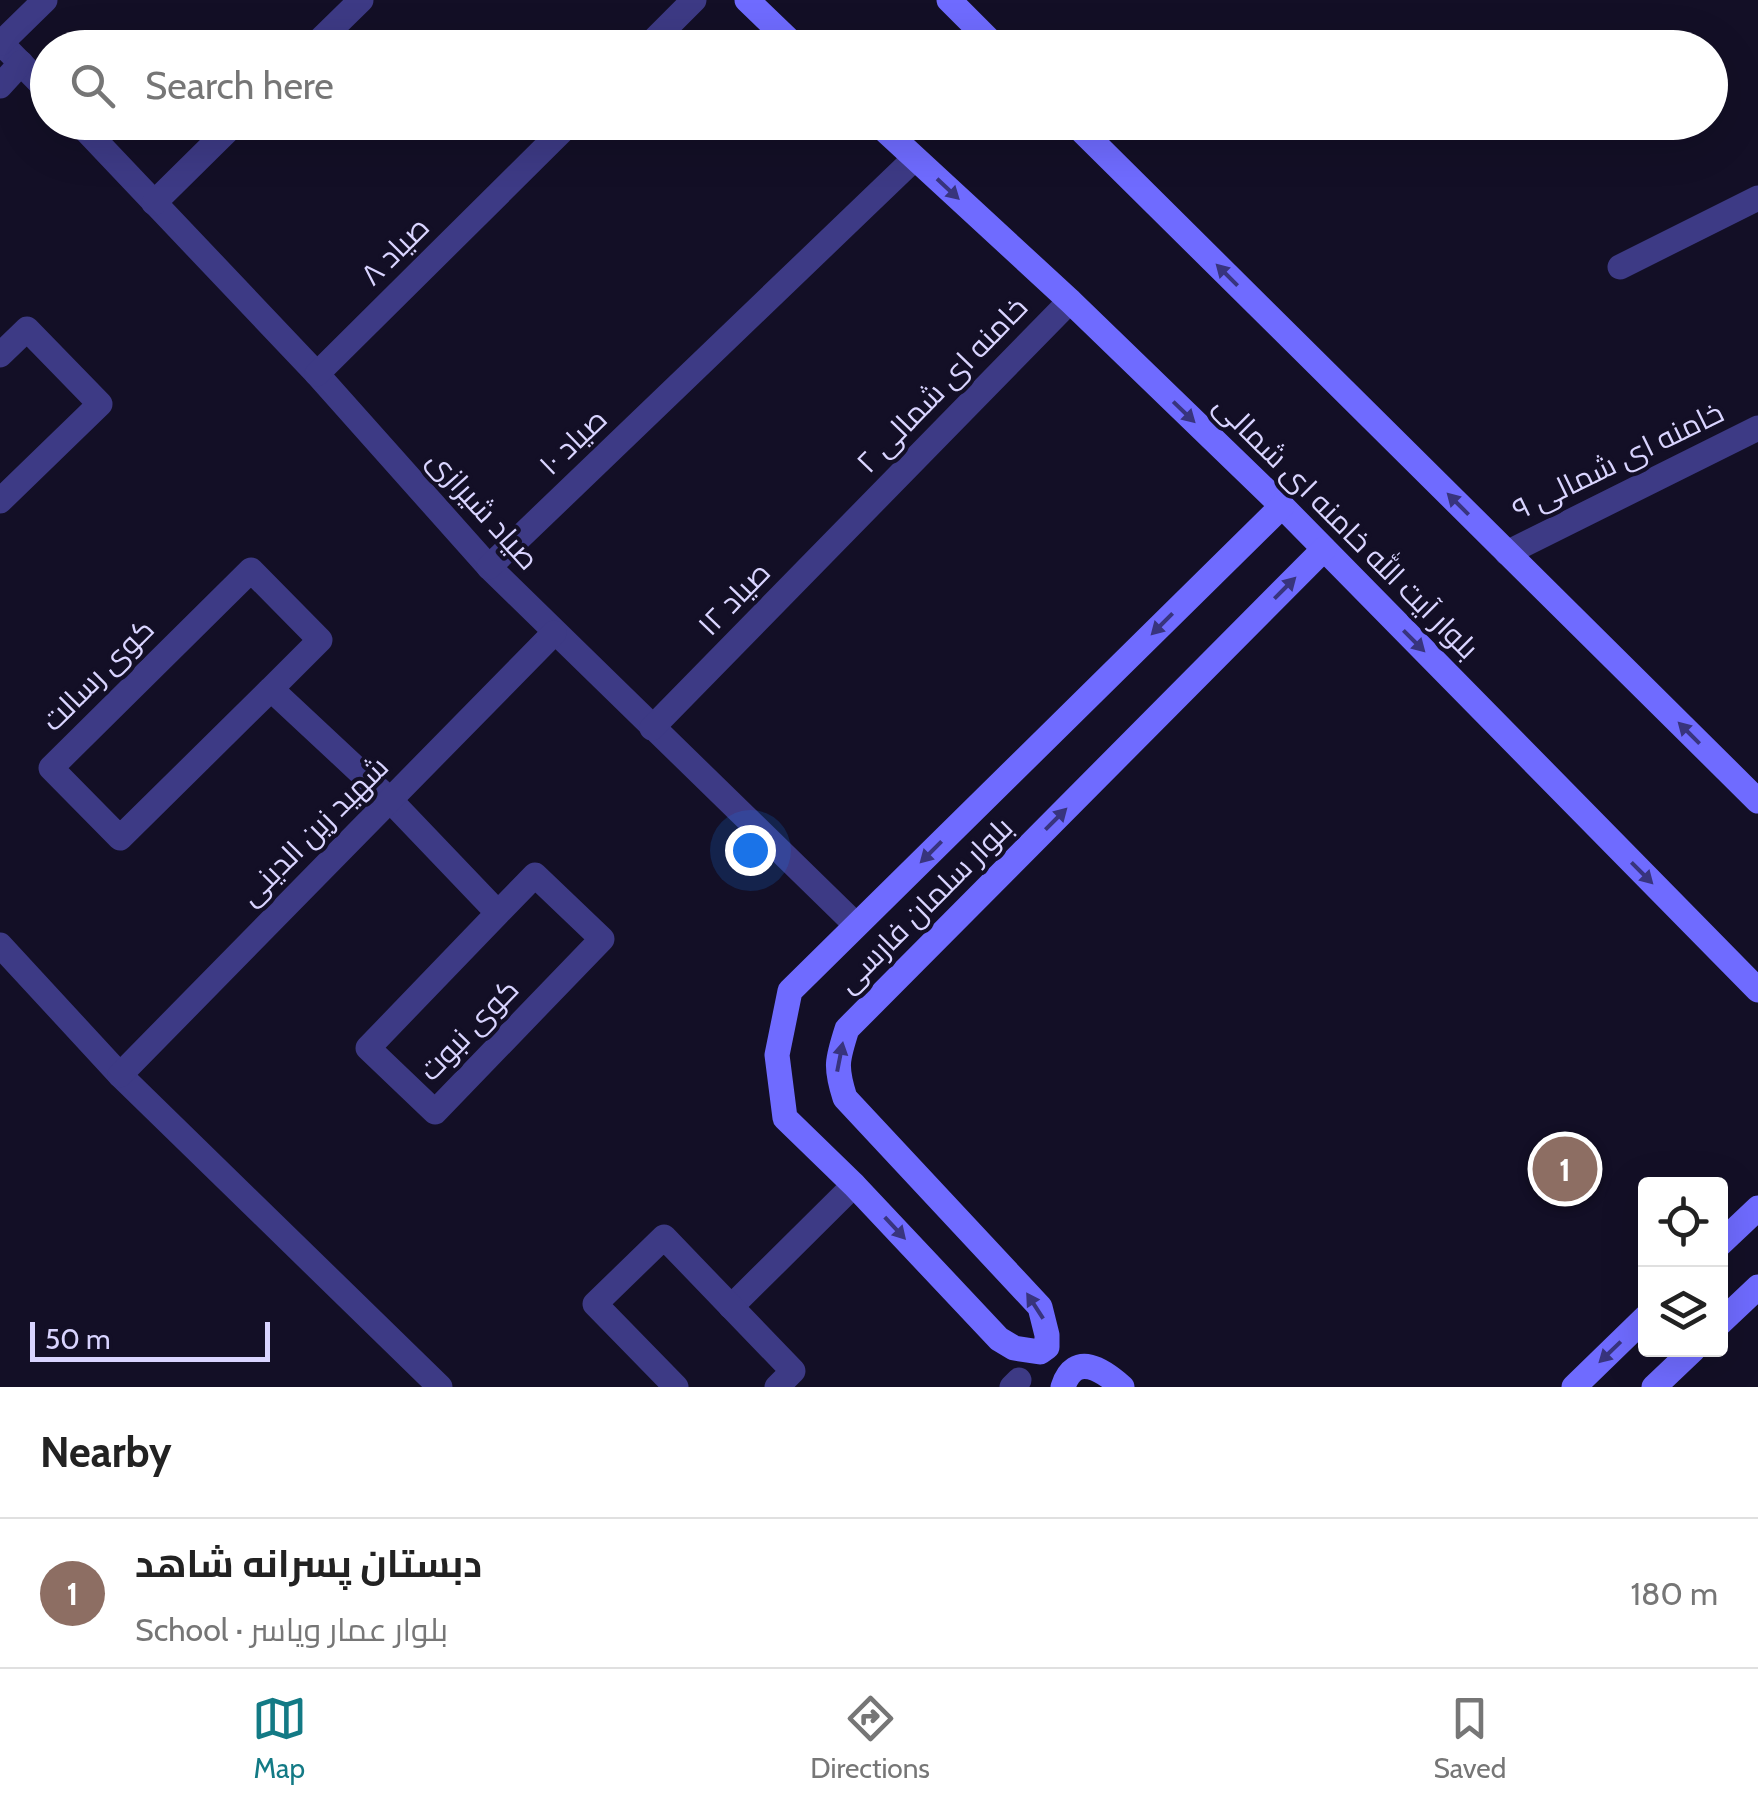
<!DOCTYPE html>
<html lang="en">
<head>
<meta charset="utf-8">
<style>
	body { margin:0; font-family:Cabin,Cairo,sans-serif; background:#f2f2f2; color:#222 }
	.controls { position:absolute; right:30px; bottom:30px; display:grid; overflow:hidden; border-radius:10px; box-shadow:0 10px 40px #0002 }
	.controls button { width:90px; height:90px; display:grid; place-items:center; padding:0; border:0; border-bottom:2px solid #e0e0e0; background:#fff; color:#222; font:50px sans-serif }
	.scale { position:absolute; left:30px; bottom:25px; width:240px; box-sizing:border-box; padding-left:10px; border:5px solid #d9d4ff; border-top:0; font-size:28px; line-height:35px; white-space:nowrap; color:#d9d4ff; -webkit-text-stroke:8px #130f26; paint-order:stroke }
	.you { position:absolute; left:750px; top:850px; width:35px; height:35px; margin:-25px; border:8px solid #fff; border-radius:50%; background:#1a73e8; box-shadow:0 0 0 15px #1a73e833 }
	.badge { display:grid; place-items:center; width:65px; height:65px; border-radius:50%; background:#137a85; color:#fff; font-size:32px; font-weight:700 }
	.pin { position:absolute; translate:-50% -50%; border:5px solid #fff; box-shadow:0 2px 10px #0006 }
	.list { margin:0; padding:0; list-style:none }
	h2 { display:flex; justify-content:space-between; align-items:center; height:130px; margin:0; padding:0 40px; font-size:42px }
	h2 small { font-size:32px; font-weight:400; color:#767676 }
	.list li { display:grid; grid-template-columns:65px 1fr auto; gap:30px; align-items:center; box-sizing:border-box; height:150px; padding:0 40px; border-top:2px solid #e0e0e0 }
	.list b { display:block; font-size:38px; white-space:nowrap }
	.list p { margin:0; font-size:32px; white-space:nowrap; color:#767676 }
	.list em { font-size:32px; font-style:normal; color:#767676 }
	.icon { flex:none; width:55px; height:55px; fill:none; stroke:currentColor; stroke-width:2; stroke-linecap:round; stroke-linejoin:round }
	.map { position:relative; flex:none; width:1758px; height:1387px; overflow:hidden }
	.search { position:absolute; background:#fff; box-shadow:0 10px 40px #0002; left:30px; right:30px; top:30px; height:110px; display:flex; align-items:center; gap:25px; box-sizing:border-box; padding:0 35px; border-radius:55px; color:#767676; font-size:38px }
	.sheet { height:280px; background:#fff }
	nav { display:flex; justify-content:space-around; align-items:center; box-sizing:border-box; height:140px; border-top:2px solid #e0e0e0; background:#fff; font-size:28px; color:#767676 }
	nav a { display:grid; justify-items:center; gap:5px }
	nav .on { color:#137a85 }
	.map>svg:first-child { display:block }
</style>
</head>
<body>
<div class="map">
<svg width="1758" height="1387" viewBox="0 0 1758 1387">
	<rect width="100%" height="100%" fill="#130f26"/>
	<g fill="none" stroke-linecap="round" stroke-linejoin="round">
		<g stroke="#3d3a85" stroke-width="25">
			<polyline points="0,42 48,91"/>
			<polyline points="1,43 45,0"/>
			<polyline points="312,48 361,0"/>
			<polyline points="646,48 694,0"/>
			<polyline points="0,86 21,63"/>
			<polyline points="78,122 317,374 489,567 856,925"/>
			<polyline points="154,203 236,122"/>
			<polyline points="1620,267 1758,198"/>
			<polyline points="0,355 27,329 100,404 0,501"/>
			<polyline points="317,374 571,122"/>
			<polyline points="1507,553 1758,428"/>
			<polyline points="489,567 914,159"/>
			<polyline points="271,689 120,838 51,768 251,570 320,640 271,689 390,800 498,913 368,1048 435,1112 602,939 535,875 498,913"/>
			<polyline points="652,728 1070,301"/>
			<polyline points="0,945 120,1075 440,1387"/>
			<polyline points="120,1075 554,633"/>
			<polyline points="731,1307 854,1185"/>
			<polyline points="676,1387 595,1304 664,1237 793,1371 777,1387"/>
			<polyline points="1012,1387 1019,1380"/>
		</g>
		<g stroke="#6f6bff" stroke-width="25">
			<polyline points="747,0 797,48"/>
			<polyline points="949,0 997,48"/>
			<polyline points="876,122 1070,301 1282,506 1758,990"/>
			<polyline points="1073,122 1758,801"/>
			<path d="M 1282,506 L 790,991 L 777,1055 L 785,1118 L 854,1185 L 999,1339 L 1014,1348 L 1040,1352 L 1047,1347 L 1047,1335 L 1040,1307 L 845,1098 C 835,1067 837,1060 847,1029 L 1324,549"/>
			<polyline points="1720,1244 1758,1208"/>
			<polyline points="1720,1323 1758,1287"/>
			<path d="M 1063,1387 C 1075,1350 1104,1371 1122,1387"/>
			<polyline points="1574,1387 1646,1317"/>
			<polyline points="1654,1387 1693,1350"/>
		</g>
	</g>
	<defs><path id="oneway-solid" d="M-6-.8H1V-3.2L6.5 0L1 3.2V.8H-6Z" transform="scale(2.5)"/></defs>
	<g fill="#38347d">
		<use href="#oneway-solid" transform="translate(948 189) rotate(43)"/>
		<use href="#oneway-solid" transform="translate(1227 275) rotate(-135)"/>
		<use href="#oneway-solid" transform="translate(1184 412) rotate(44)"/>
		<use href="#oneway-solid" transform="translate(1458 504) rotate(-135)"/>
		<use href="#oneway-solid" transform="translate(1285 588) rotate(-45)"/>
		<use href="#oneway-solid" transform="translate(1162 624) rotate(135)"/>
		<use href="#oneway-solid" transform="translate(1414 641) rotate(45)"/>
		<use href="#oneway-solid" transform="translate(1689 733) rotate(-135)"/>
		<use href="#oneway-solid" transform="translate(1056 819) rotate(-45)"/>
		<use href="#oneway-solid" transform="translate(931 852) rotate(135)"/>
		<use href="#oneway-solid" transform="translate(1642 873) rotate(45)"/>
		<use href="#oneway-solid" transform="translate(840 1057) rotate(-79)"/>
		<use href="#oneway-solid" transform="translate(895 1228) rotate(47)"/>
		<use href="#oneway-solid" transform="translate(1035 1306) rotate(-123)"/>
		<use href="#oneway-solid" transform="translate(1610 1352) rotate(136)"/>
	</g>
	<g text-anchor="middle" stroke-width="8" stroke-linejoin="round" paint-order="stroke">
		<g font-size="30" fill="#d9d4ff" stroke="#130f26">
			<text transform="translate(395 251) rotate(-45)" y="10">صیاد ۸</text>
			<text transform="translate(942 385) rotate(-46)" y="10">خامنه ای شمالی ۲</text>
			<text transform="translate(573 442) rotate(-44)" y="10">صیاد ۱۰</text>
			<text transform="translate(1618 461) rotate(-26)" y="10">خامنه ای شمالی ۹</text>
			<text transform="translate(483 510) rotate(48)" y="10">صیاد شیرازی</text>
			<text transform="translate(1346 527) rotate(45)" y="10">بلوار آیت الله خامنه ای شمالی</text>
			<text transform="translate(734 599) rotate(-46)" y="10">صیاد ۱۲</text>
			<text transform="translate(98 675) rotate(-45)" y="10">کوی رسالت</text>
			<text transform="translate(314 831) rotate(-45)" y="10">شهید زین الدینی</text>
			<text transform="translate(925 905) rotate(-45)" y="10">بلوار سلمان فارسی</text>
			<text transform="translate(469 1030) rotate(-46)" y="10">کوی نبوت</text>
		</g>
	</g>
</svg>
<div class="controls">
<button><svg class="icon" aria-label="locate" viewBox="0 0 24 24"><circle cx="12" cy="12" r="6"/><path d="M12 2v4M12 18v4M2 12h4M18 12h4"/></svg></button>
<button><svg class="icon" aria-label="layers" viewBox="0 0 24 24"><path d="M12 4l9 5-9 5-9-5zM3 14l9 5 9-5"/></svg></button>
</div>
<div class="scale">50 m</div>
<div class="you"></div>
<div class="pin badge" style="left:1565px;top:1169px;background:#8d6e63">1</div>
<div class="search"><svg class="icon" aria-label="search" viewBox="0 0 24 24"><circle cx="10" cy="10" r="6"/><path d="M15 15l6 6"/></svg>Search here</div>
</div>
<section class="sheet">
<h2>Nearby<small></small></h2>
<ul class="list">
<li><span class="badge" style="background:#8d6e63">1</span><div><b>دبستان پسرانه شاهد</b><p>School · بلوار عمار ویاسر</p></div><em>180 m</em></li>
</ul>
</section>
<nav>
<a class="on"><svg class="icon" aria-label="map" viewBox="0 0 24 24"><path d="M3 6l6-2 6 2 6-2v14l-6 2-6-2-6 2zM9 4v14M15 6v14"/></svg>Map</a>
<a><svg class="icon" aria-label="directions" viewBox="0 0 24 24"><path d="M12 3l9 9-9 9-9-9zM9 14v-3h6M13 9l2 2-2 2"/></svg>Directions</a>
<a><svg class="icon" aria-label="saved" viewBox="0 0 24 24"><path d="M7 4h10v16l-5-4-5 4z"/></svg>Saved</a>
</nav>
</body>
</html>
